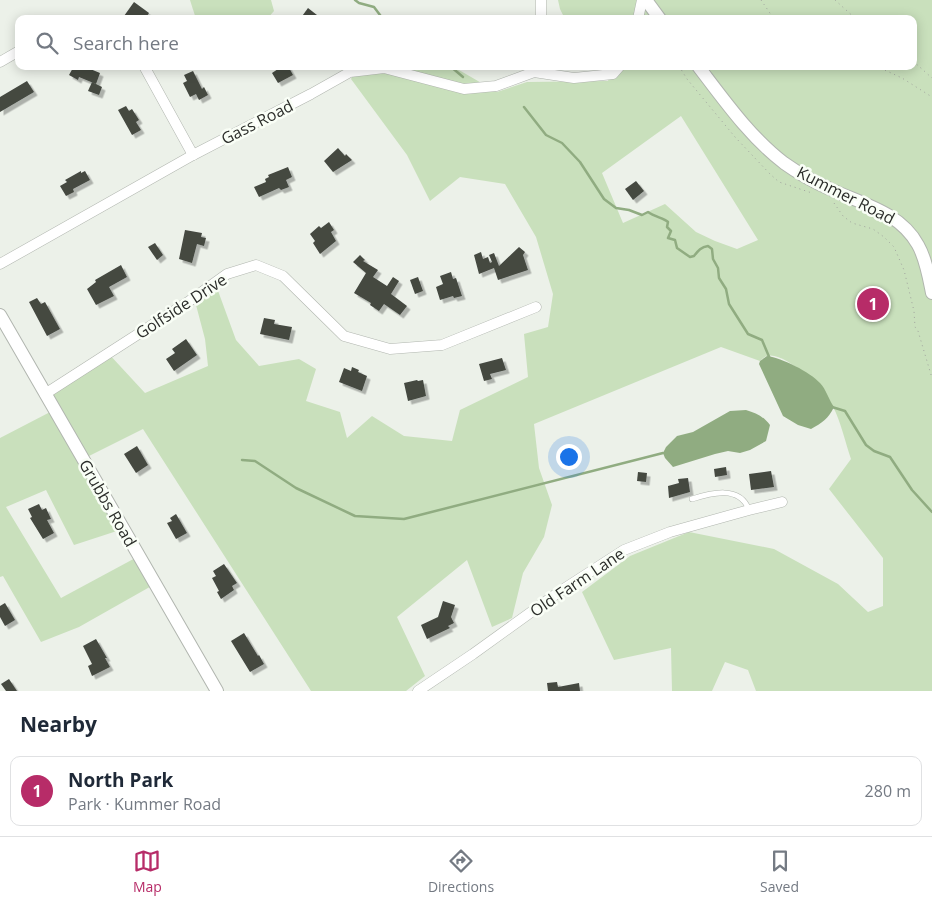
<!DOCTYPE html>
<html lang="en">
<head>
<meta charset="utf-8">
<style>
	body { margin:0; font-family:"Open Sans",sans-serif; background:#f6f6f7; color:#1f2937 }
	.you { position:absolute; left:568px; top:456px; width:18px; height:18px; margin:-12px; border:4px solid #fff; border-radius:50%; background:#1a73e8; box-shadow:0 0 0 8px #1a73e833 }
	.badge { display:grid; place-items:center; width:32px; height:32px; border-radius:50%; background:#b72c68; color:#fff; font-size:16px; font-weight:700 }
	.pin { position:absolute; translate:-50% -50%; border:2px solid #fff; box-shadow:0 1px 5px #0006 }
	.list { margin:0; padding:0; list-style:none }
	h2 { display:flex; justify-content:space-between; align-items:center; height:65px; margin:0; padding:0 20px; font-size:21px }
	h2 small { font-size:16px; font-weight:400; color:#747a83 }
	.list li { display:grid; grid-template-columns:32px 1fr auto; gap:15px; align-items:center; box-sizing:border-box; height:70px; margin:0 10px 10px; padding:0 10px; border:1px solid #e0e1e3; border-radius:10px }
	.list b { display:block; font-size:19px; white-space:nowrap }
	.list p { margin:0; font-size:16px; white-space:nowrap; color:#747a83 }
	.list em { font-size:16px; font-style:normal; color:#747a83 }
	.icon { flex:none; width:28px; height:28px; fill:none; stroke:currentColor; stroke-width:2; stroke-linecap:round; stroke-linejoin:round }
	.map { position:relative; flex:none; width:932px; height:691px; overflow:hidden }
	.search { position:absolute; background:#fff; box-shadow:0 2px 12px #0003; left:15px; right:15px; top:15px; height:55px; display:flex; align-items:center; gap:12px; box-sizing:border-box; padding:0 18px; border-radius:10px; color:#747a83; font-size:19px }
	.sheet { height:145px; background:#fff }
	nav { display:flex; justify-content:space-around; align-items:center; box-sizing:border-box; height:70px; border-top:1px solid #e0e1e3; background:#fff; font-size:14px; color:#747a83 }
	nav a { display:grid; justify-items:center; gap:2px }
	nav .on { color:#b72c68 }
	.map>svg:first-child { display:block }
</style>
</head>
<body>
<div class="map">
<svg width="932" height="691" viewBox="0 0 932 691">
	<defs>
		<filter id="shadow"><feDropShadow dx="3.5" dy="3.5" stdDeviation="0" flood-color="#0004"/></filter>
	</defs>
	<rect width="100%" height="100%" fill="#ecf1e9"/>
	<g fill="#c9e0bc" fill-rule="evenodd">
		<polygon points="190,0 271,0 274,11 267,19 196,19"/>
		<path d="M 558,0 L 932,0 L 932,691 L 756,691 L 748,670 L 725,662 L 712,691 L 672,691 L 671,648 L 614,660 L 582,592 L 630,556 L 689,532 L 774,549 L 838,584 L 868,612 L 883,606 L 883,558 L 829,489 L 851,459 C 846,445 840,419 833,407 C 825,392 786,351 767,356 C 764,357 762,359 760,361 L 721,347 L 534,424 L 539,468 L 552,505 L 544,537 L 523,573 L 512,618 L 492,627 L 467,560 L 397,617 L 425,676 L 406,691 L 311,691 L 143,429 L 83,459 L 123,529 L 74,545 L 46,490 L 6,507 L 61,598 L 139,556 L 155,584 L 79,627 L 41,642 L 3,576 L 0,577 L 0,438 L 54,410 L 45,394 L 108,353 L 145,393 L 208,366 L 205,339 L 196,305 L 217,288 L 236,340 L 259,366 L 299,359 L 316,369 L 306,401 L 340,412 L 347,438 L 372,416 L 404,436 L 452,441 L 460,410 L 528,377 L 524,334 L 548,327 L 553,294 L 536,237 L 505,184 L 460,177 L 430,201 L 407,155 L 351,79 L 359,66 L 452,66 L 497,92 L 527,82 L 608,81 L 612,66 L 913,66 L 913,19 L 565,19 L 560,9 ZM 681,116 L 758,240 L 737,249 L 715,241 L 696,232 L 665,204 L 623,223 L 602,173 Z"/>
	</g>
	<g fill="#90ac81">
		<path d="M 767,356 C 782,358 810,372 820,383 C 826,389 829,400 834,407 C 828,419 822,423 811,429 L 798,425 L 783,416 L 759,364 L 760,361 Z"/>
		<path d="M 746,410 C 756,413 763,416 770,425 L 766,441 L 750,450 L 740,453 L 728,451 L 715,454 L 673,467 L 665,458 L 663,453 L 666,447 L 677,436 L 693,432 L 730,411 Z"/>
	</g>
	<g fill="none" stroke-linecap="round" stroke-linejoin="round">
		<g stroke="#90ac81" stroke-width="2.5">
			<polyline points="355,0 359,3 374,7 383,19"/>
			<polyline points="450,66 463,77"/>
			<path d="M 524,107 L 546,135 L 562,143 L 580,162 L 604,199 L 616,208 L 629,210 L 642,215 L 648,212 C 655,217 664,218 668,222 L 667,227 L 671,231 L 668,238 L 675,240 L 677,248 L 690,257 L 694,256 C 698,251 701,247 708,246 L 712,249 L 713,259 L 718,268 L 719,278 L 726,289 L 729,304 L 748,334 L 762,340 L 770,359"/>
			<polyline points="832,407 845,411 866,445 874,451 890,457 912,490 932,512"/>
			<polyline points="242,460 255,461 296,488 355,516 404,519 663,453"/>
		</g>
	</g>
	<g fill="#444841" filter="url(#shadow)">
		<polygon points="134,2 149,13 145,19 128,19 124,16"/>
		<polygon points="308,8 322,19 300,19"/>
		<polygon points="74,66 83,66 100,73 96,84 79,77 78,80 69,75"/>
		<polygon points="277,66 288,66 293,75 278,83 272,73 278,69"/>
		<polygon points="193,71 202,89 204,87 208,95 199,100 196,94 190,97 183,83 187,81 184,75"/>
		<polygon points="27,81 34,92 0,112 0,97"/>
		<polygon points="92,82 102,87 99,95 88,91"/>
		<polygon points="126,106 129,111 132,109 139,120 136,122 141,130 132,135 118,110"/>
		<polygon points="338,148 345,156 346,154 352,160 333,172 324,161"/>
		<polygon points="288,167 292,177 286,180 289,187 281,190 279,188 259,197 254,187 266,182 265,179 269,177 268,175"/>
		<polygon points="81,171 81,173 85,171 90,180 73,189 74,192 66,196 60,186 67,182 65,180"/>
		<polygon points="636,181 644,191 633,200 625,189"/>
		<polygon points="329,222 334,230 331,232 336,241 320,254 313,243 315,241 310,234 319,226 321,228"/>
		<polygon points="185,230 202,233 201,237 206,238 204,246 197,244 192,263 179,259"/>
		<polygon points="155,243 163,255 157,260 148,247"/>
		<polygon points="519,247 525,252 523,255 528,270 498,280 494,268 479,274 474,255 481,252 483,259 488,257 490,263 492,262 489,255 494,253 499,266"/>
		<polygon points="360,255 365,260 363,261 378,270 373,277 387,286 393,277 399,281 391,294 407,306 400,315 384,304 379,311 370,305 371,303 354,293 366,273 353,262"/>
		<polygon points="121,265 127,277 109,287 114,296 96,305 87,289 96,282 95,280"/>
		<polygon points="451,272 453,279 456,278 462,296 454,298 453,296 440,300 436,287 443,284 440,276"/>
		<polygon points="418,277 423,291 415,294 410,280"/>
		<polygon points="37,298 41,304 45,302 60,329 47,336 29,302"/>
		<polygon points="264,318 275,320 274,324 292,327 289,340 260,334"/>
		<polygon points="186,339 197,355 174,371 166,359 175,353 172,349"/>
		<polygon points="502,358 506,370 490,374 492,379 484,381 479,364"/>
		<polygon points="352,367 359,370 358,372 367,376 362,391 339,382 344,368 351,371"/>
		<polygon points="417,380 418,381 423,380 426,396 408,401 404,383"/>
		<polygon points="137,446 148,465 136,473 124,454"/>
		<polygon points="726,467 727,475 715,477 714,469"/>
		<polygon points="771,471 774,487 751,490 749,474"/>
		<polygon points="638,472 647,473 646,482 637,481"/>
		<polygon points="688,478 690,492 669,498 668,486 679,483 678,479"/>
		<polygon points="39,504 42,510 46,508 51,519 47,520 54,533 43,539 30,518 32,517 28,509"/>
		<polygon points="176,514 187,533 176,539 167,523 172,521 170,518"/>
		<polygon points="224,564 237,583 232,586 234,590 221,599 217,592 219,591 212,578 216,576 213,571"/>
		<polygon points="443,601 455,605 451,617 454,623 448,626 450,628 427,639 421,625 438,617"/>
		<polygon points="5,603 15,620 5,626 0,617 0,606"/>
		<polygon points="244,633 258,656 259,655 264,664 250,672 231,641"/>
		<polygon points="96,639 107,658 105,658 110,667 92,676 88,666 92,664 83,646"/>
		<polygon points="9,679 17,691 6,691 1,684"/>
		<polygon points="557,682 558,687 579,683 580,691 548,691 547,683"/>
	</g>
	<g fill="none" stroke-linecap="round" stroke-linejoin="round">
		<defs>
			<path id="service" d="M 692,499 C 711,493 740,485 749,510"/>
			<g id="minor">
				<polyline points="541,0 541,19"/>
				<polyline points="638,19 642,0"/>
				<polyline points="0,62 19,51"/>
				<polyline points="144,66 193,155"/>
				<polyline points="534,66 534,72 574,78 613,74 620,66"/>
				<polyline points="0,264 193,155 311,94 350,72 384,68 464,89 496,86 534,72"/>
				<polyline points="45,394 188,302 227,274 256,265 283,276 344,336 390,349 442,345 536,307"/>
				<polyline points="418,691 473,654 559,592 624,550 670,532 749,510 782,502"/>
			</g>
			<g id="tertiary">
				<polyline points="646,0 660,19"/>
				<path d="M 698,66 C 724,100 750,137 784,163 C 798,173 814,182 830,189 C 862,204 900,212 918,245 C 926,259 929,278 932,293"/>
				<polyline points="0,315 217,691"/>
			</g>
		</defs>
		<use href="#service" stroke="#b1b6af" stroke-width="6"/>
		<use href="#minor" stroke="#b1b6af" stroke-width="11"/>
		<use href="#tertiary" stroke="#b1b6af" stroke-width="14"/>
		<g stroke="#a1a49e" stroke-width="1" stroke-dasharray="1 4" stroke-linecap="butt">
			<polyline points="761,0 774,19"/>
			<polyline points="835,0 856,19"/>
			<polyline points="913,61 932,78"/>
			<polyline points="679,66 687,79 735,137 770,174 779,182 812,193"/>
			<polyline points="876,66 902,78 932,97"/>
			<polyline points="834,203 843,216 852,223 873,229 884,237 894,247 904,270 914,311 915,327 918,331 932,378"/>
		</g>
		<use href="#service" stroke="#fff" stroke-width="5"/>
		<use href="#minor" stroke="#fff" stroke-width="10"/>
		<use href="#tertiary" stroke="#fff" stroke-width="12"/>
	</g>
	<g text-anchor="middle" stroke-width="5" stroke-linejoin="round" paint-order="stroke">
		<g font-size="16" fill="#2b2d2a" stroke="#f9fef6">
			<text transform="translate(257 122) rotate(-27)" y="6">Gass Road</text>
			<text transform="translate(846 195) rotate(27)" y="6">Kummer Road</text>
			<text transform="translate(181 306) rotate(-33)" y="6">Golfside Drive</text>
			<text transform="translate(108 503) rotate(60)" y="6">Grubbs Road</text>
			<text transform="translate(577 582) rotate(-34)" y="6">Old Farm Lane</text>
		</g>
	</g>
</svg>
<div class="you"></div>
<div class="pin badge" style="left:873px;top:304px">1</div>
<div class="search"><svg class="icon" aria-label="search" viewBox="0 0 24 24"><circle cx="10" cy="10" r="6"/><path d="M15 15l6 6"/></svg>Search here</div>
</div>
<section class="sheet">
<h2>Nearby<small></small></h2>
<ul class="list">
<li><span class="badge">1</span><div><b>North Park</b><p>Park · Kummer Road</p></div><em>280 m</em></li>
</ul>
</section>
<nav>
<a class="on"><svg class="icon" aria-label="map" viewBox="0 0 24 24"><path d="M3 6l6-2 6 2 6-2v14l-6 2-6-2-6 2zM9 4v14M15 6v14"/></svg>Map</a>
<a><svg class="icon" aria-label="directions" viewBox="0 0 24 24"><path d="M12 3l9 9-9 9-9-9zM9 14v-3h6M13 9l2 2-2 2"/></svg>Directions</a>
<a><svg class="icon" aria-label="saved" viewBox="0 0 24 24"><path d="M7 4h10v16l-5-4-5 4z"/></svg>Saved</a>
</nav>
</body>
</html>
